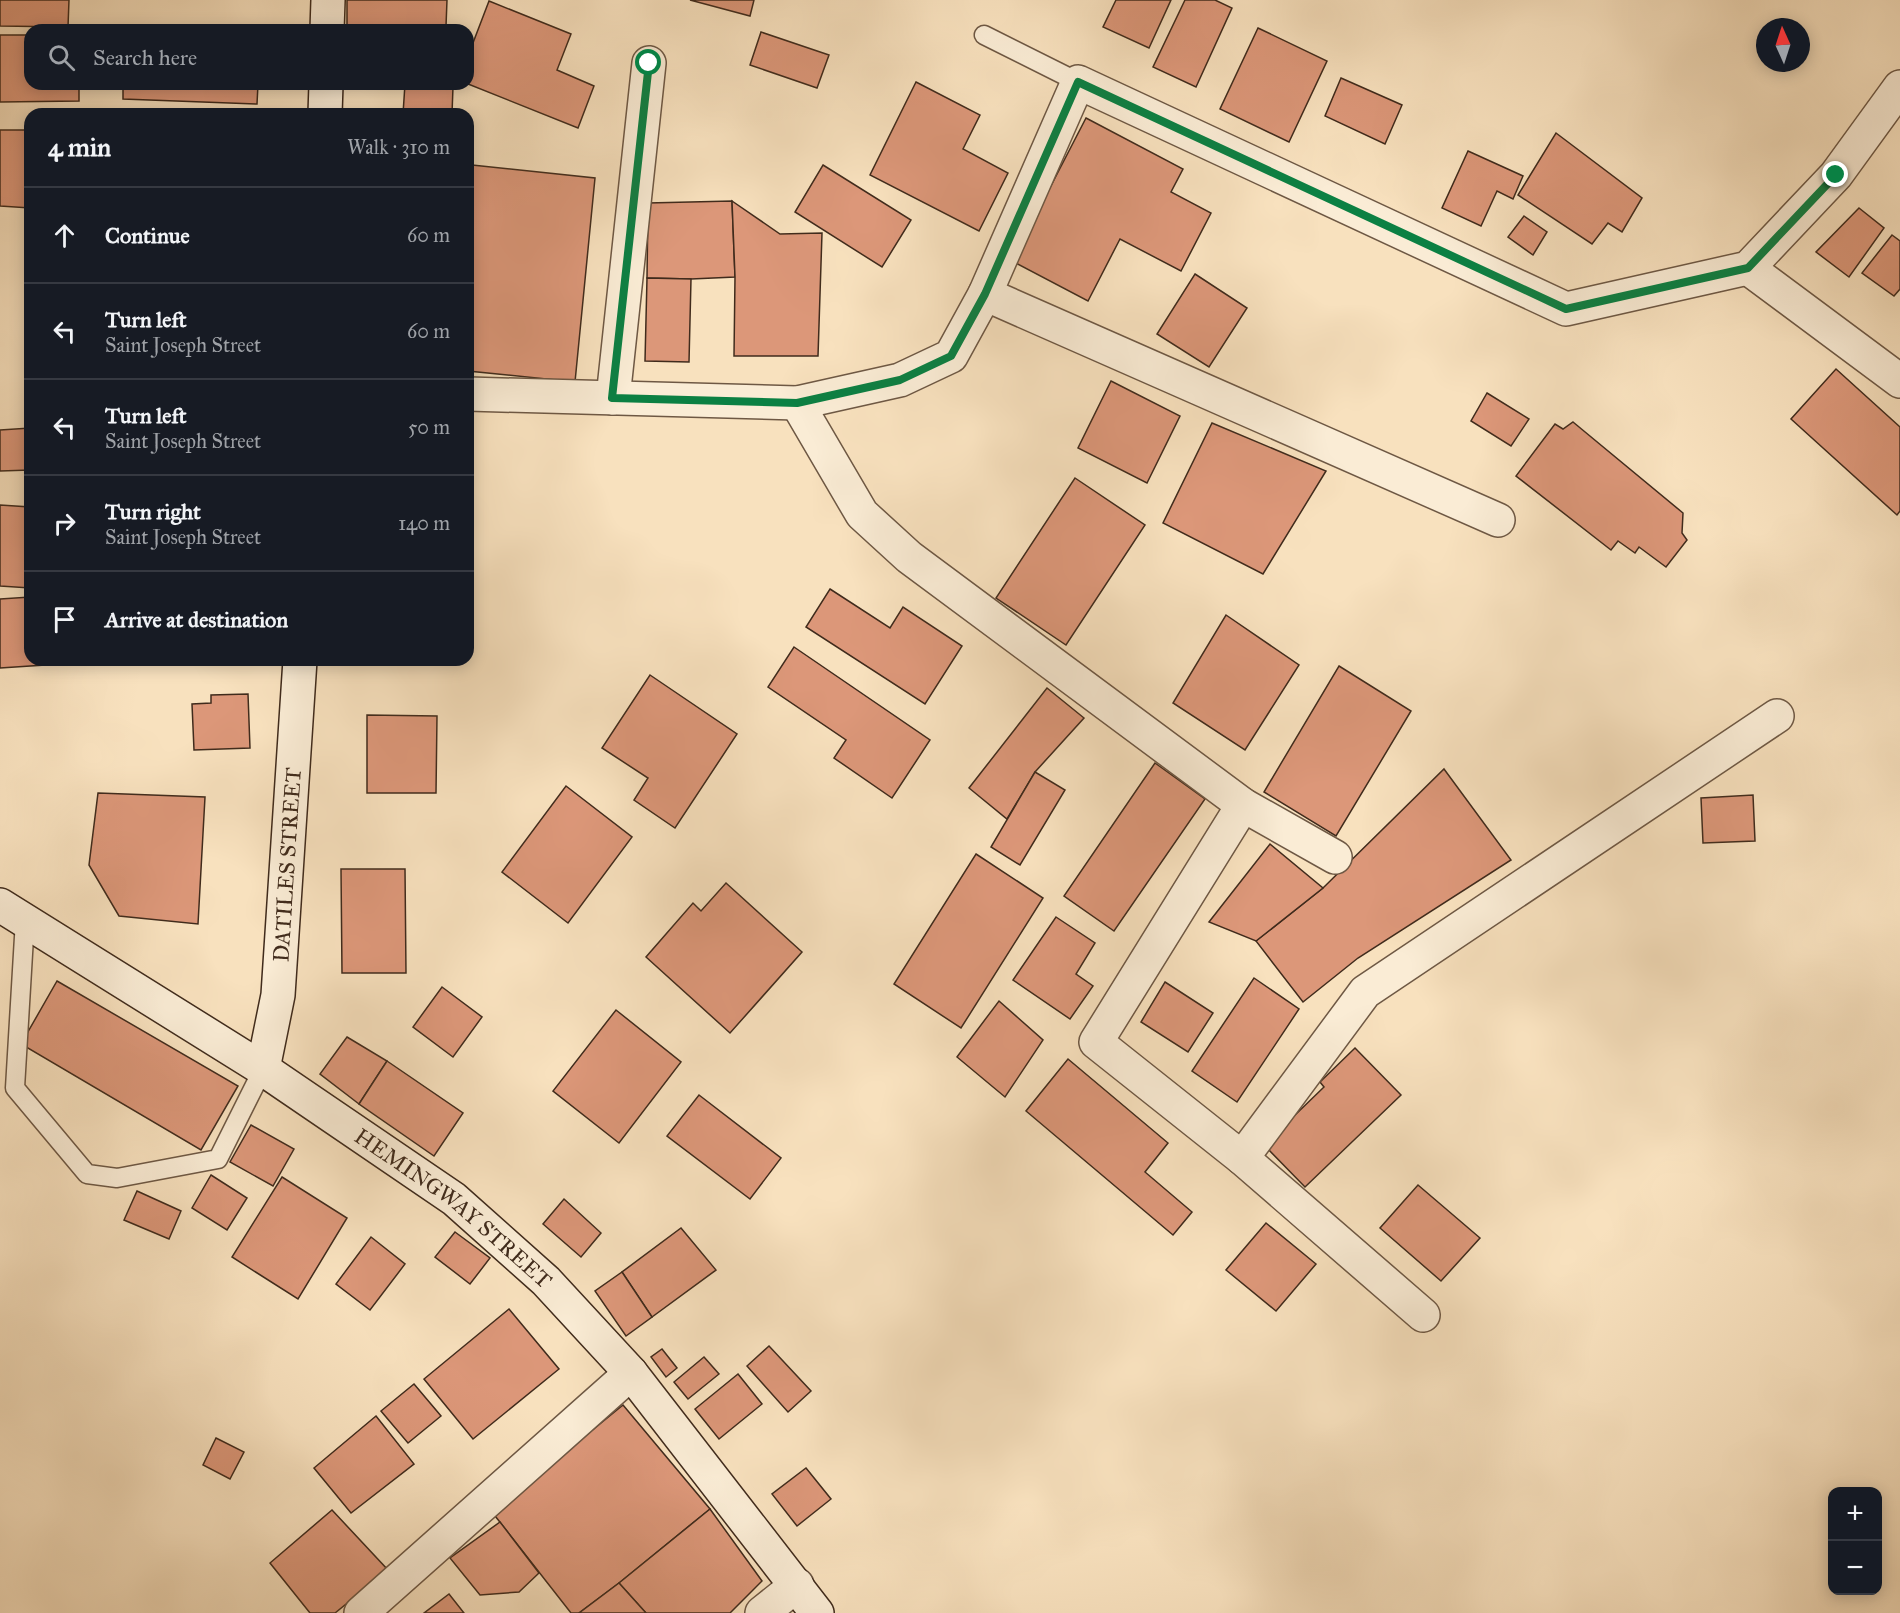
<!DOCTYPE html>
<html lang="en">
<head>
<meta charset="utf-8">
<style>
	body { margin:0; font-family:"IM FELL Great Primer",serif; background:#20242c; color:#f1f3f6 }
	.controls { position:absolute; right:18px; bottom:18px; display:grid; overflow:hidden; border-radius:12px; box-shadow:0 3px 15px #0003 }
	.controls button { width:54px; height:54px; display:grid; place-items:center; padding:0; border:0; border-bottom:2px solid #363941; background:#171b24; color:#f1f3f6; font:30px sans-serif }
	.compass { position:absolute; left:1756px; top:18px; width:54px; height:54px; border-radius:50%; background:#171b24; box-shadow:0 3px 15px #0003; rotate:357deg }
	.stop { position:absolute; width:18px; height:18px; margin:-14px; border:4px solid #0b8043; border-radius:50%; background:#fff }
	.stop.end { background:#0b8043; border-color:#fff; box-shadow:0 2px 6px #0008 }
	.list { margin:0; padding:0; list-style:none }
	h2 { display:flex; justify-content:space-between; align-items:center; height:78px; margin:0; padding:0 24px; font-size:26px }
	h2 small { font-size:20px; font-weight:400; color:#9ea1a6 }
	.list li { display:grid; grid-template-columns:39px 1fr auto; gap:18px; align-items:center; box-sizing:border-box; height:96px; padding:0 24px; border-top:2px solid #363941 }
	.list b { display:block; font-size:22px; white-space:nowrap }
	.list p { margin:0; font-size:20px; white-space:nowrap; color:#9ea1a6 }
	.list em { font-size:20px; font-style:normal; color:#9ea1a6 }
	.icon { flex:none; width:33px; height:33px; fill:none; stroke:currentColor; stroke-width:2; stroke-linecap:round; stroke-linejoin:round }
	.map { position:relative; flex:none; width:1900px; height:1613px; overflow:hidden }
	.search { position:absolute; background:#171b24; box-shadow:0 3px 15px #0003; left:24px; top:24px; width:450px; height:66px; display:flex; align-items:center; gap:15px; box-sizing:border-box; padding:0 21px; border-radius:18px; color:#9ea1a6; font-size:22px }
	.panel { position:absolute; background:#171b24; box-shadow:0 3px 15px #0003; left:24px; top:108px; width:450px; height:558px; border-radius:18px }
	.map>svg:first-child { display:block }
</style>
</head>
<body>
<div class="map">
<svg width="1900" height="1613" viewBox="0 0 1900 1613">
	<rect width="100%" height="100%" fill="#f8e1be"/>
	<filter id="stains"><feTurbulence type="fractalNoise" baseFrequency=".00333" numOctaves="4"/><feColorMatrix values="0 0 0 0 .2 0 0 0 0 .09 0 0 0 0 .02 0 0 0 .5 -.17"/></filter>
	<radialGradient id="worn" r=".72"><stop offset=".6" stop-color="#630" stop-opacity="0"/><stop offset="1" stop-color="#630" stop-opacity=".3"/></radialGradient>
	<g fill="#dc9779" stroke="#402b1c" stroke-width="1.5">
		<polygon points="0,0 69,0 68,27 0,26"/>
		<polygon points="347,0 447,0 446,26 408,27 407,30 347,30"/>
		<polygon points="690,0 754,0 750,16"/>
		<polygon points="1116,0 1171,0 1149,48 1103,27"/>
		<polygon points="1185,0 1215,0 1232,8 1196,87 1153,67"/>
		<polygon points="489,1 571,34 557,70 594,86 578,128 468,84 468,56"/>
		<polygon points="1258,28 1327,61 1289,142 1220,109"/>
		<polygon points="761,32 829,55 817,88 750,65"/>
		<polygon points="0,35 30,35 30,84 79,84 79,101 0,102"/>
		<polygon points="1341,78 1402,105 1385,144 1325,116"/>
		<polygon points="916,82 980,115 963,149 1008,173 979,231 870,175"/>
		<polygon points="123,84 258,84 257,104 123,99"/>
		<polygon points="405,84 453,87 452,114 403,114"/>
		<polygon points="1086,118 1183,169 1171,192 1211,213 1181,271 1120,239 1088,301 1012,261"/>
		<polygon points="0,130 30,130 30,208 0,206"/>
		<polygon points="1556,133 1642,198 1622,232 1608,223 1592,244 1518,195"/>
		<polygon points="1468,151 1523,176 1513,199 1497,191 1481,226 1442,208"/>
		<polygon points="472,165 595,178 575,382 468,371 468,208"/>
		<polygon points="823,165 911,220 882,267 795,212"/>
		<polygon points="732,201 735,277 691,279 647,278 648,203"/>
		<polygon points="732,201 780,234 822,233 818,356 734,356 735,277"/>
		<rect x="27" y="208" width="3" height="154"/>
		<polygon points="1859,208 1884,228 1849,277 1816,252"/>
		<polygon points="1524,216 1547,232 1533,255 1508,237"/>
		<polygon points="1892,235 1900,241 1900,289 1894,296 1862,273"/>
		<polygon points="1195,274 1247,308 1209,367 1157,334"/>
		<polygon points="647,278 691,279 689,362 645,361"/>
		<polygon points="1836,369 1900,427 1900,511 1897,515 1791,419"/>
		<polygon points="1111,381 1180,416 1147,483 1078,448"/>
		<polygon points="1487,393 1529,419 1511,446 1471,421"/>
		<polygon points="1573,422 1683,513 1682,533 1687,540 1666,567 1639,547 1635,553 1618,541 1611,550 1516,476 1555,424 1563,429"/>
		<polygon points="1212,423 1326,471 1263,574 1163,523"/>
		<polygon points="30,428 30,475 30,470 0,471 0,430"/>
		<polygon points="1075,478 1145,525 1066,645 996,598"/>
		<polygon points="0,505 30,507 30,588 0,586"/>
		<polygon points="830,589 890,628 903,607 962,646 925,704 806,627"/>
		<polygon points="30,597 30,660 45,660 45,665 0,668 0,599"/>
		<polygon points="1226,615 1299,665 1245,750 1173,703"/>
		<polygon points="794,647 930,740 892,798 834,758 846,740 768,687"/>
		<polygon points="1339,666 1411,711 1336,836 1264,792"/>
		<polygon points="650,675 737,734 675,828 634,800 648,778 602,748"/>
		<polygon points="1047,688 1084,718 1035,772 1007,819 969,788"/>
		<polygon points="248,694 250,748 194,750 192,704 211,703 211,695"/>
		<polygon points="367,715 437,716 436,793 367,793"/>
		<polygon points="1155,763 1205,799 1114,931 1064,896"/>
		<polygon points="1444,769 1511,860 1358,958 1303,1002 1256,941 1323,888"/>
		<polygon points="1035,772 1065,790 1020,865 991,847"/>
		<polygon points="566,786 632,837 568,923 502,872"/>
		<polygon points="98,793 205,797 198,924 119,916 89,865"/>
		<polygon points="1753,795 1755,841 1703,843 1701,798"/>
		<polygon points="1270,844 1323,888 1256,941 1209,922"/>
		<polygon points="976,854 1043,898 961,1028 894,984"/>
		<polygon points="341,869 405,869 406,973 342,973"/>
		<polygon points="726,883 802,952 730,1033 646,957 693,903 701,911"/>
		<polygon points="1056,917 1095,943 1076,974 1093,986 1070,1019 1013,980"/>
		<polygon points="1254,978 1299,1009 1237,1102 1192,1071"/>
		<polygon points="57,981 238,1086 201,1150 21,1044"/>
		<polygon points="1165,982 1213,1013 1188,1052 1141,1022"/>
		<polygon points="442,987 482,1017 453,1057 413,1027"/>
		<polygon points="999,1001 1043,1040 1005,1097 957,1057"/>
		<polygon points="616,1010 681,1062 619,1143 553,1091"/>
		<polygon points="347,1037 387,1061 359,1104 320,1074"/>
		<polygon points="1355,1048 1401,1095 1305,1187 1264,1145 1324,1087 1320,1082"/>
		<polygon points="1068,1059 1168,1143 1145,1172 1192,1212 1173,1235 1026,1111"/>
		<polygon points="387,1061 463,1113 434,1156 359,1104"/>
		<polygon points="699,1095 781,1158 750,1199 667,1136"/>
		<polygon points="251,1125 294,1149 273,1186 230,1162"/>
		<polygon points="211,1175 247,1198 227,1230 192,1208"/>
		<polygon points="282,1177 347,1218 298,1299 232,1257"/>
		<polygon points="1418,1185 1480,1238 1441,1281 1380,1228"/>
		<polygon points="137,1191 181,1211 169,1239 124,1220"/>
		<polygon points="564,1199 601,1233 581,1257 543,1224"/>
		<polygon points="1266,1223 1316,1264 1276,1311 1226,1270"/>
		<polygon points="681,1228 716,1270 652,1317 622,1272"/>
		<polygon points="455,1232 490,1258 470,1284 435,1257"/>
		<polygon points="371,1237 405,1264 370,1310 336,1284"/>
		<polygon points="622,1272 652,1317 626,1336 595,1291"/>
		<polygon points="509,1309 559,1369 473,1439 424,1379"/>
		<polygon points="769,1346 811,1391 788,1412 747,1366"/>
		<polygon points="662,1349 677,1368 666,1377 651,1357"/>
		<polygon points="704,1357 719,1374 688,1399 674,1382"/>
		<polygon points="738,1374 762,1404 719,1439 695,1409"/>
		<polygon points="414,1384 441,1416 408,1443 381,1411"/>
		<polygon points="623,1405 710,1509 619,1583 579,1613 571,1613 492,1512"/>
		<polygon points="376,1416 414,1464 351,1513 314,1468"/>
		<polygon points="216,1438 244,1452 230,1479 203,1465"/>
		<polygon points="806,1468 831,1499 797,1526 772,1494"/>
		<polygon points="710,1509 762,1581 730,1613 646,1613 619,1583"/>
		<polygon points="332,1510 388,1570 335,1613 310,1613 270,1563"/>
		<polygon points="500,1522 539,1573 519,1592 480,1595 450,1558"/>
		<polygon points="619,1583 646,1613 579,1613"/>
		<polygon points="449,1594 464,1613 424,1613"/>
	</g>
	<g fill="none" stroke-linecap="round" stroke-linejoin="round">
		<defs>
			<g id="service">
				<polyline points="984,35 1078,82"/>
				<polyline points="25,920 15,1088 87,1174 117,1178 218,1159 263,1069"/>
			</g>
			<g id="minor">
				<polyline points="1748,268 1900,381"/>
				<polyline points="985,294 1498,520"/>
				<polyline points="468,394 797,403 900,380 951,356 985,294 1078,82 1566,309 1748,268 1836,175 1900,87"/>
				<polyline points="613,398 649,63"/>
				<polyline points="797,403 862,514 909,557 1243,805 1335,857"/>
				<polyline points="1243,805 1096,1042 1242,1158 1365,992 1777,716"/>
				<polyline points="1242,1158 1423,1315"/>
				<polyline points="361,1613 631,1373"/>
				<polyline points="762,1613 797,1585"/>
			</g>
			<g id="secondary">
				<polyline points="327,30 328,0"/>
				<polyline points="325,114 326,84"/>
				<path id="s1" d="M 0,905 L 263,1069 L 454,1199 L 546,1281 L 631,1373 L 817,1613"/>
				<path id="s2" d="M 263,1069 L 278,995 L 300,660"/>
			</g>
		</defs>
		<use href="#service" stroke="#6e5844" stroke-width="21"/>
		<use href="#minor" stroke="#6e5844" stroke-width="36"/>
		<use href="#secondary" stroke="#402b1c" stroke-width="36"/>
		<use href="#service" stroke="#faecd5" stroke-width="18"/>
		<use href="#minor" stroke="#faecd5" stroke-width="33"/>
		<use href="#secondary" stroke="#faecd5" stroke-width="33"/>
	</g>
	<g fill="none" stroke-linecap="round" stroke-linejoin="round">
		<polyline stroke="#0b8043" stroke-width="8" points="649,63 612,398 797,403 900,380 951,356 985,294 1078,82 1566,309 1748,268 1836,175"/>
	</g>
	<g text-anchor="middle" stroke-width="4.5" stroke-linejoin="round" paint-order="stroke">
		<g font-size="22" fill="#402b1c" stroke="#faecd5">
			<text dy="8" stroke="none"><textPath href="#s2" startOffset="206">DATILES STREET</textPath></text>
			<text dy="8" stroke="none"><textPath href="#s1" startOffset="546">HEMINGWAY STREET</textPath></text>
		</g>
	</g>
	<rect width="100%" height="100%" filter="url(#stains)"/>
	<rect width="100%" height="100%" fill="url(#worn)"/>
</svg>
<div class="controls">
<button>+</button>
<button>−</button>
</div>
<svg class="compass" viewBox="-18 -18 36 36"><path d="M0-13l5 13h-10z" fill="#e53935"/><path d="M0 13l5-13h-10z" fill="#9ea1a6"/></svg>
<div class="stop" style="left:649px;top:63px"></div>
<div class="stop end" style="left:1836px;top:175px"></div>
<div class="search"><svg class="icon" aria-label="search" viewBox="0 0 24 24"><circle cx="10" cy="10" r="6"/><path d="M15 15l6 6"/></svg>Search here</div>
<section class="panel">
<h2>4 min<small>Walk · 310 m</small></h2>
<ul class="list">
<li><svg class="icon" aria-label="ahead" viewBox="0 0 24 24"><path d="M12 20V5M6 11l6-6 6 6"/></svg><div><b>Continue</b></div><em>60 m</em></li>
<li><svg class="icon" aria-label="left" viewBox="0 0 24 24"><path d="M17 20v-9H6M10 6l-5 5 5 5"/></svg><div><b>Turn left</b><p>Saint Joseph Street</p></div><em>60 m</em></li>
<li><svg class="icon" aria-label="left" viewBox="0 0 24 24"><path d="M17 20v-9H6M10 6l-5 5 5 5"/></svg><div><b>Turn left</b><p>Saint Joseph Street</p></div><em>50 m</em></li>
<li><svg class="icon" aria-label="right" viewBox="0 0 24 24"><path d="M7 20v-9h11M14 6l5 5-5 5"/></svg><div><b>Turn right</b><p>Saint Joseph Street</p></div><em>140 m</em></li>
<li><svg class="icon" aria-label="arrive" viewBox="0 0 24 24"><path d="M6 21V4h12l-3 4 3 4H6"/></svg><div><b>Arrive at destination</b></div></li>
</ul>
</section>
</div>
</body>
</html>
